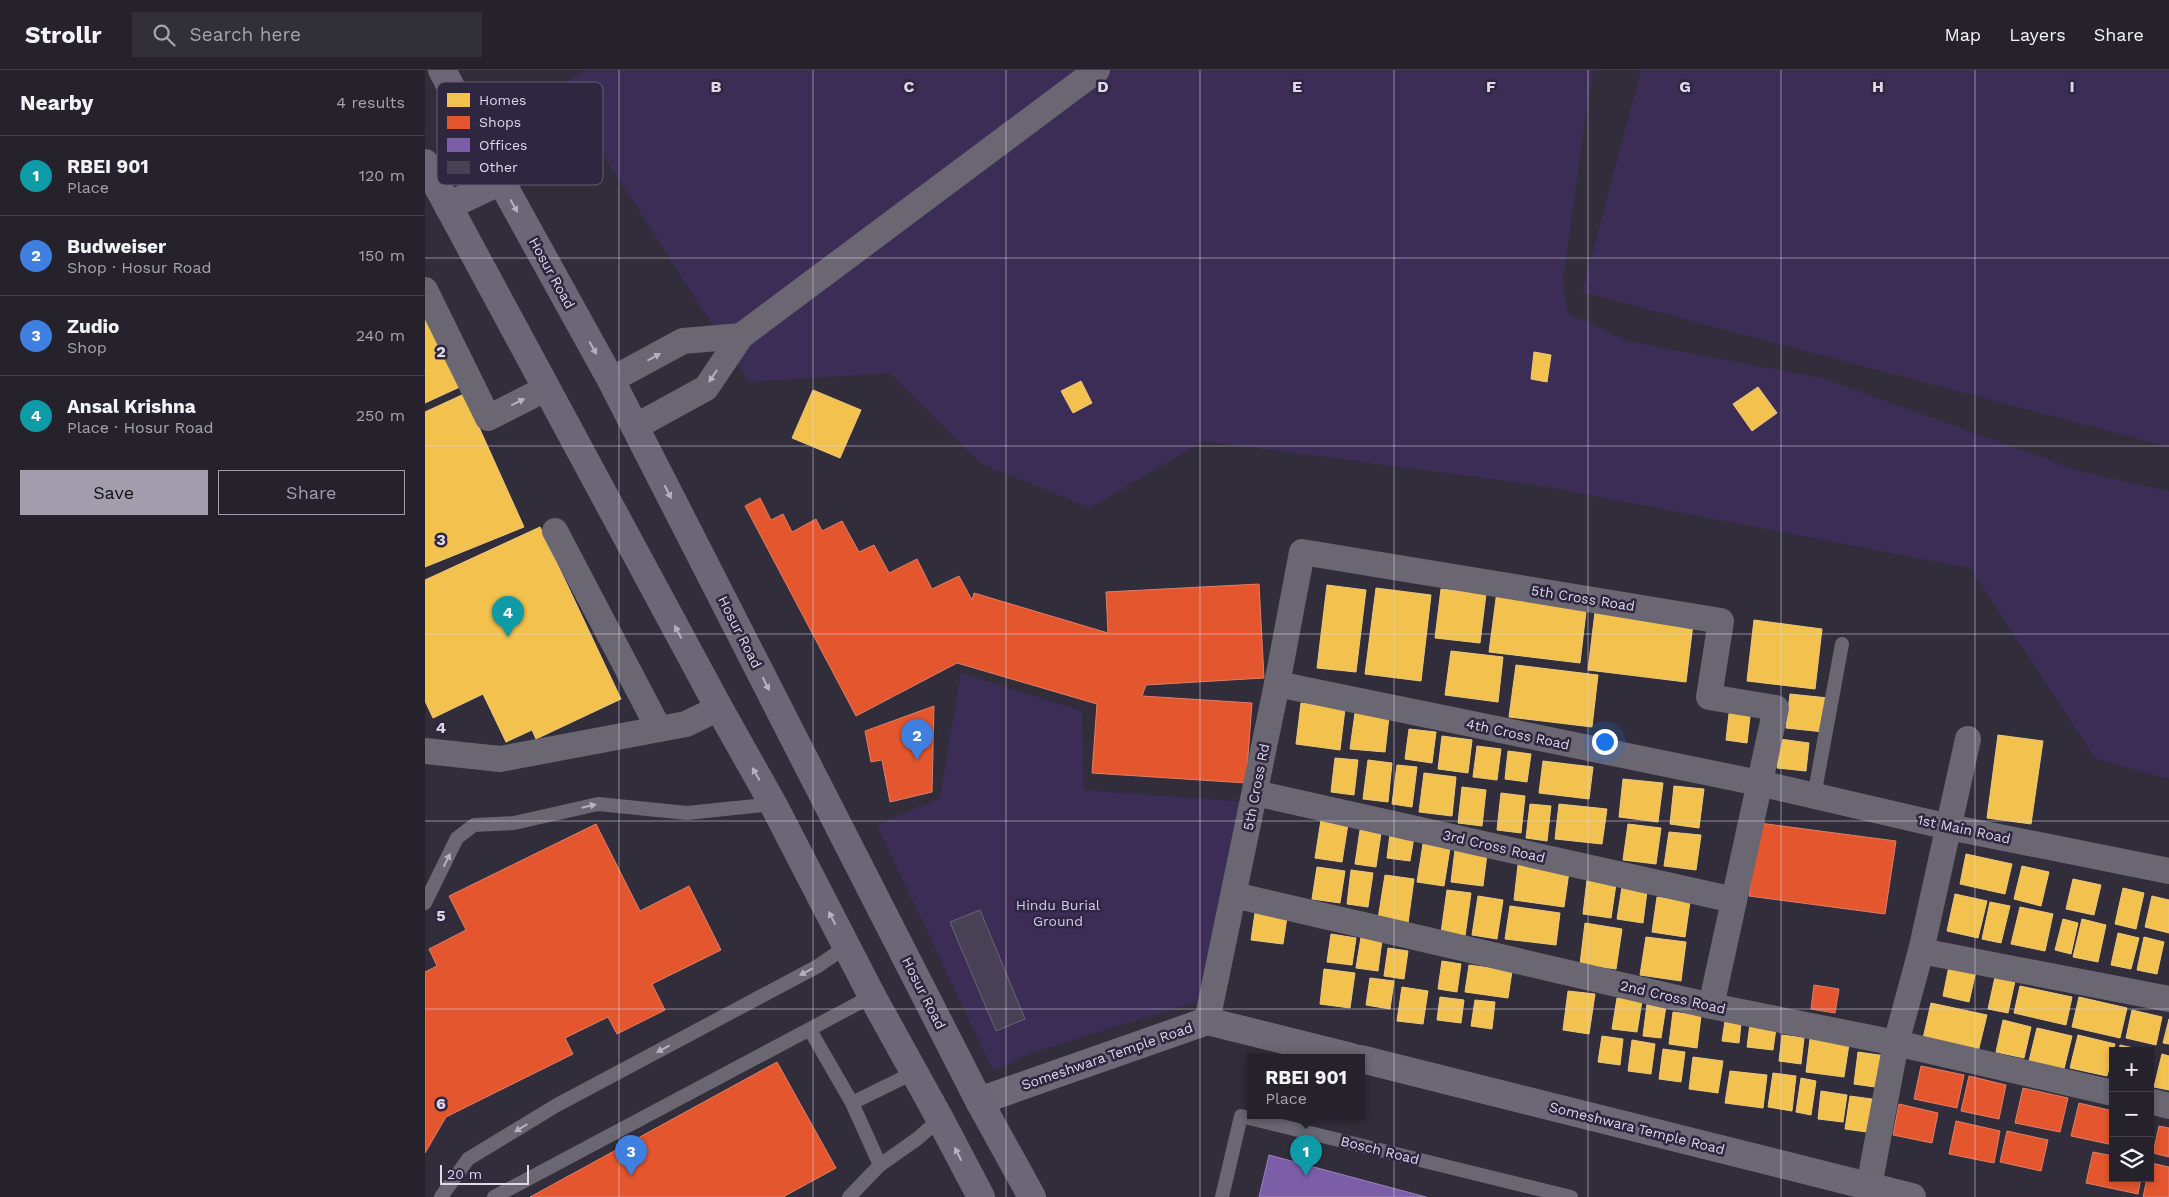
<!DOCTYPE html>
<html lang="en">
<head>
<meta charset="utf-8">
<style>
	body { margin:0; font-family:"Work Sans",sans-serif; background:#312f38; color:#f1f3f6 }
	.controls { position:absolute; right:15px; bottom:15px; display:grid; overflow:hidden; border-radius:0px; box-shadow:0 2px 8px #0003 }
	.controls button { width:45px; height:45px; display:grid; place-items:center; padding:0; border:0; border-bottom:1px solid #423f48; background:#25222c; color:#f1f3f6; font:25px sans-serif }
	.scale { position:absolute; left:15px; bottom:12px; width:89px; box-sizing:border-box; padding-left:5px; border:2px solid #ded9ea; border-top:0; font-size:14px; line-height:18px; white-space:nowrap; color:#ded9ea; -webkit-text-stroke:4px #2f2740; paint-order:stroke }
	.you { position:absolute; left:1179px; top:671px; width:18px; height:18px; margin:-12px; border:4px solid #fff; border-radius:50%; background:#1a73e8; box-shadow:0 0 0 8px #1a73e833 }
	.badge { display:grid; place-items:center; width:32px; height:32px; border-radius:50%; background:#a19dac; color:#fff; font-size:16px; font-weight:700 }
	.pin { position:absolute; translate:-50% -41px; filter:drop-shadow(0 1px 2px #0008) }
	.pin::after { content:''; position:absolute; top:26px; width:18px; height:15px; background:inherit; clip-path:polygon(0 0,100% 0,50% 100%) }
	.popup { position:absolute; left:822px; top:984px; width:118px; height:65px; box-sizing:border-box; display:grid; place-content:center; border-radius:0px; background:#25222c; filter:drop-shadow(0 1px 4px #0005); font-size:16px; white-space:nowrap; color:#a3a4a9 }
	.popup b { font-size:19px; color:#f1f3f6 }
	.popup::after { content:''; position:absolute; left:50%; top:100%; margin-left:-10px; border:10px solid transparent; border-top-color:#25222c }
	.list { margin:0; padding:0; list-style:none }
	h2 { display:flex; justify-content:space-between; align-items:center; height:65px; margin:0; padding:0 20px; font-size:21px }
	h2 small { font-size:16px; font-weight:400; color:#a3a4a9 }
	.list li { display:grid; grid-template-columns:32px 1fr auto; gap:15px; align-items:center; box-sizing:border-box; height:80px; padding:0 20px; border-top:1px solid #423f48 }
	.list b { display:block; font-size:19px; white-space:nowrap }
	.list p { margin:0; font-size:16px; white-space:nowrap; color:#a3a4a9 }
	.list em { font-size:16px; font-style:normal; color:#a3a4a9 }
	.actions { display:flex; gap:10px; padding:15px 20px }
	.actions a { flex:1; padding:11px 0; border:1px solid #a19dac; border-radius:0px; text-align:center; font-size:18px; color:#a19dac }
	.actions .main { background:#a19dac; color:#111 }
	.icon { flex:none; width:28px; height:28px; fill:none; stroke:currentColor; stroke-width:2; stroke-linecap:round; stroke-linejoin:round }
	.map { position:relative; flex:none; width:1744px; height:1127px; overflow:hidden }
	header { display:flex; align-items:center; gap:30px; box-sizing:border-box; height:70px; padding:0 25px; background:#25222c; border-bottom:1px solid #423f48 }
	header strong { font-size:24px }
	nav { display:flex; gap:28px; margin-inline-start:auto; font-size:18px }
	.search { width:350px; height:45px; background:#312f38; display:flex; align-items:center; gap:12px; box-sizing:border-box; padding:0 18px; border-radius:0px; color:#a3a4a9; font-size:19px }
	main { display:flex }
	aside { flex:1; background:#25222c }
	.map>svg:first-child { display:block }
</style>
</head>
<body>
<header>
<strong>Strollr</strong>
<div class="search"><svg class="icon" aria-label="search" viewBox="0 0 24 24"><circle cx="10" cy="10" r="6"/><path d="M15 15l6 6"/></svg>Search here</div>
<nav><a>Map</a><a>Layers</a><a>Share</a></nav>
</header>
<main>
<aside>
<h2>Nearby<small>4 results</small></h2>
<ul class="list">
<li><span class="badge" style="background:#0f9aa8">1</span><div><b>RBEI 901</b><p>Place</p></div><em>120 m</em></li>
<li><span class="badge" style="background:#3f7fe0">2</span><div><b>Budweiser</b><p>Shop · Hosur Road</p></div><em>150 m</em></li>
<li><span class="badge" style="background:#3f7fe0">3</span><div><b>Zudio</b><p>Shop</p></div><em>240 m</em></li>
<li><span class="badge" style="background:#0f9aa8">4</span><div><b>Ansal Krishna</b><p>Place · Hosur Road</p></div><em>250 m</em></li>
</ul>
<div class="actions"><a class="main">Save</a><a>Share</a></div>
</aside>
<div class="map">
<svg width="1744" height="1127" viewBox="0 0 1744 1127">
	<rect width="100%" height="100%" fill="#312d3a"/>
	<g fill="#3c2d57">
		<polygon points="162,0 1169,0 1161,44 1138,211 1143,243 1202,271 1397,308 1658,402 1744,421 1744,709 1671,689 1545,498 1117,416 779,371 665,438 557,394 464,303 324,312 134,16"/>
		<polygon points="1216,0 1744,0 1744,377 1157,222"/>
		<polygon points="536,603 657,641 659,720 825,732 780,929 609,982 568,1001 452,755 515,728"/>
	</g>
	<g fill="#f2c14e" stroke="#ecc87d">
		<polygon points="0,237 37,316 0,333"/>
		<polygon points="1109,282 1126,285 1122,312 1106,309"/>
		<polygon points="656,311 667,333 648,343 636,321"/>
		<polygon points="1333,317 1352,343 1327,361 1308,334"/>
		<polygon points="388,320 436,340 415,388 367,368"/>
		<polygon points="39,324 99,457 0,497 0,342"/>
		<polygon points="115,457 196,629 111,669 107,660 81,672 58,624 8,648 0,631 0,510"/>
		<polygon points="902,515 941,520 931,602 892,598"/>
		<polygon points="951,518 1006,525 996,611 940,604"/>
		<polygon points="1016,519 1061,524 1055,573 1010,568"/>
		<polygon points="1072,521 1162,533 1155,593 1064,582"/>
		<polygon points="1170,542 1268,554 1261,612 1163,600"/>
		<polygon points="1329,550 1397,559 1390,619 1322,611"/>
		<polygon points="1026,581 1078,587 1073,632 1020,625"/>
		<polygon points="1091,595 1173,605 1167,657 1084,647"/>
		<polygon points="1365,624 1403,628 1399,662 1361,658"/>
		<polygon points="876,633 920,639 915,680 871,674"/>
		<polygon points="1305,635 1326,638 1322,673 1301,670"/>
		<polygon points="930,643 964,647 960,682 925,679"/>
		<polygon points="984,659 1011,662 1007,693 980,689"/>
		<polygon points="1573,665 1618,671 1606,754 1562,748"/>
		<polygon points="1017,666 1047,670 1043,703 1013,699"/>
		<polygon points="1355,669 1384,673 1381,701 1352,698"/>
		<polygon points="1052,676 1076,679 1072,710 1048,707"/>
		<polygon points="1083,681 1106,684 1102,712 1080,709"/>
		<polygon points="910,688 933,690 929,725 906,722"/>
		<polygon points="943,690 967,693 963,732 938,729"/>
		<polygon points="1118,691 1168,697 1164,729 1114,723"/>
		<polygon points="972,695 992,697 987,737 967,734"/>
		<polygon points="999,703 1031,707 1027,746 994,742"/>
		<polygon points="1198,709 1238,713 1233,752 1194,747"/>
		<polygon points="1249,716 1279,719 1274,758 1245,754"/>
		<polygon points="1037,717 1061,720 1057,756 1033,753"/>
		<polygon points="1076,723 1100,726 1096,763 1072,760"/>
		<polygon points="1105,734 1126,736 1122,771 1101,768"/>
		<polygon points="1134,734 1182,739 1177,774 1130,769"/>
		<polygon points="896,750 923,754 917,792 890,788"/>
		<polygon points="1203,754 1236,758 1231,794 1198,790"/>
		<polygon points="935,760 956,763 951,797 930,794"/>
		<polygon points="1244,762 1276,765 1271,800 1239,796"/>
		<polygon points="965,764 989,767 985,791 962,788"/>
		<polygon points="998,774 1025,778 1019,816 992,812"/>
		<polygon points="1030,780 1062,784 1058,816 1026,812"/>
		<polygon points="1541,784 1587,794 1580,824 1535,814"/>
		<polygon points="1093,795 1144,802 1139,837 1089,830"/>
		<polygon points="1597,796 1624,802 1616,836 1589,829"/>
		<polygon points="892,797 920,801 915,833 887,829"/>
		<polygon points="926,800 948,803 943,837 922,834"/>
		<polygon points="960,805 989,809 983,853 953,849"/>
		<polygon points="1648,809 1676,815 1669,845 1641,839"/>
		<polygon points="1162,810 1191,814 1186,848 1158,844"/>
		<polygon points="1197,817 1222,821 1218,853 1192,849"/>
		<polygon points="1698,818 1719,823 1711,859 1690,854"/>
		<polygon points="1022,820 1046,823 1040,866 1016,863"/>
		<polygon points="1530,824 1562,831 1553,868 1522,861"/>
		<polygon points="1053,826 1078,830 1072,869 1047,865"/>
		<polygon points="1727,826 1744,830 1744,863 1720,857"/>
		<polygon points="1232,827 1265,832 1260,867 1227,862"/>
		<polygon points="1565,832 1585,836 1576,873 1557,869"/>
		<polygon points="1085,836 1135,843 1131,875 1080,869"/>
		<polygon points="1595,837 1628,844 1620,881 1586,874"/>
		<polygon points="830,843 862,847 858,874 826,870"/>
		<polygon points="1638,849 1653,853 1646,884 1630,880"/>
		<polygon points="1657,849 1681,855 1673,892 1648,887"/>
		<polygon points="1160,853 1197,859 1191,899 1155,894"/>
		<polygon points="1693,863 1714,868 1706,899 1686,895"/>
		<polygon points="906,864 931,868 927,895 902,892"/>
		<polygon points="936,867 957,870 953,901 931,898"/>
		<polygon points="1221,867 1261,872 1256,911 1215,905"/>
		<polygon points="1719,867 1739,872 1732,904 1712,900"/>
		<polygon points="963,878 983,881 979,909 959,906"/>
		<polygon points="1017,891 1036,894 1032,922 1013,919"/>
		<polygon points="1044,895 1087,901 1083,928 1040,922"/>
		<polygon points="1524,896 1551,901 1544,932 1518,926"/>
		<polygon points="899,899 930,903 925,938 895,934"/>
		<polygon points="1570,907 1590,911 1583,943 1563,939"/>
		<polygon points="945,908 969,911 965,939 941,935"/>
		<polygon points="1595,916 1647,927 1641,955 1589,943"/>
		<polygon points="977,917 1003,921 998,954 972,951"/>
		<polygon points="1143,921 1170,924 1164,964 1138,960"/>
		<polygon points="1015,927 1039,930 1036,953 1012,950"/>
		<polygon points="1654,927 1702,938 1695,968 1647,957"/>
		<polygon points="1192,928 1217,931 1212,962 1187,959"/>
		<polygon points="1050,930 1070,932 1067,959 1046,956"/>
		<polygon points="1506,933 1562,945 1552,986 1497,973"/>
		<polygon points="1222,934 1241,936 1236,968 1218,966"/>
		<polygon points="1707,940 1737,947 1731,975 1701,968"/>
		<polygon points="1248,942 1276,946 1272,978 1244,974"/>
		<polygon points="1744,949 1744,974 1738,973"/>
		<polygon points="1578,950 1606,957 1599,988 1571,982"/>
		<polygon points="1300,951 1316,954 1314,973 1297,971"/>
		<polygon points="1325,954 1351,958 1348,980 1322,977"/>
		<polygon points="1612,958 1647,966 1639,999 1604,991"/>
		<polygon points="1357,965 1379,968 1376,994 1354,991"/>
		<polygon points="1653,965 1690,974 1682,1006 1645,998"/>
		<polygon points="1177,966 1198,969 1195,995 1173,992"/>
		<polygon points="1385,969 1424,974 1419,1007 1381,1002"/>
		<polygon points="1207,970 1230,974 1226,1004 1203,1001"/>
		<polygon points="1695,975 1723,981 1694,981"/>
		<polygon points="1238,979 1260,982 1256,1012 1234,1009"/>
		<polygon points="1433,982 1461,986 1457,1018 1429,1014"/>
		<polygon points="1737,984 1744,986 1744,1020 1729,1017"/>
		<polygon points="1268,987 1298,991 1293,1023 1264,1019"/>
		<polygon points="1305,1001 1342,1005 1338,1038 1300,1033"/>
		<polygon points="1348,1003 1371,1006 1367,1041 1343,1037"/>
		<polygon points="1376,1008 1391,1011 1386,1045 1371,1042"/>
		<polygon points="1396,1021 1422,1025 1418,1052 1393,1049"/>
		<polygon points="1425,1026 1454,1030 1449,1063 1420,1059"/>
	</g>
	<g fill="#e4572e" stroke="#e27e66">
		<polygon points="335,428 346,450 358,444 367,462 391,449 397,461 417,451 434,482 449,475 464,503 492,489 507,519 534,506 547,530 549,523 683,563 681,522 834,514 839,608 721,615 717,626 827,633 821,713 667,703 672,634 532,593 431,646 320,436"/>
		<polygon points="509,636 507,722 465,732 457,690 446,692 440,661"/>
		<polygon points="1334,753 1471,771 1460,844 1324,826"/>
		<polygon points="171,754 215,841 264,816 296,880 227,914 240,940 192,964 183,947 140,968 148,984 21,1047 0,1083 0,902 12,896 4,879 41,860 24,826"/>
		<polygon points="1389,915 1414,919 1410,943 1386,939"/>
		<polygon points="352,992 411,1098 358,1127 105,1127"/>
		<polygon points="1496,996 1539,1005 1532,1038 1489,1029"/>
		<polygon points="1544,1006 1581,1015 1574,1049 1536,1041"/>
		<polygon points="1598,1018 1643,1028 1635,1062 1590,1053"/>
		<polygon points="1654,1033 1688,1041 1688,1075 1646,1066"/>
		<polygon points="1474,1034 1513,1043 1507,1073 1468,1065"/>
		<polygon points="1531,1051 1575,1061 1569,1093 1524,1084"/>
		<polygon points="1734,1056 1744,1058 1744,1087 1728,1083"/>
		<polygon points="1582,1061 1623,1070 1616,1101 1575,1092"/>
		<polygon points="1668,1082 1688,1086 1688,1108 1716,1108 1713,1124 1661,1113"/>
		<polygon points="1726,1093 1744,1097 1744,1127 1718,1127 1722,1108 1725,1108"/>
	</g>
	<polygon fill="#7b5ea7" stroke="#9983bb" points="844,1085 1001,1127 834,1127"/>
	<polygon fill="#484054" stroke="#696672" points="555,840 600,949 571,961 525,852"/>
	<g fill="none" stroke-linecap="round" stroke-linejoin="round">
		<g stroke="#6a6672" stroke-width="14">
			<polyline points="1389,726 1417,574"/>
			<polyline points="0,833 32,768 49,755 89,753 173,734 262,743 348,734"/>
			<polyline points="385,960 427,1033"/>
			<polyline points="455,1095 492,1069 515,1049"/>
			<polyline points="16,1127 43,1089 132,1035 393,896 422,876"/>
			<polyline points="69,1127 447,926"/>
			<polyline points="424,1127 455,1095 427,1033 490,1002"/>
			<polyline points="797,1127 816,1046 1146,1127"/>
		</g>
		<g stroke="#6a6672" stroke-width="26">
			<polyline points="0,220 63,348 122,318"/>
			<polyline points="186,310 258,271 316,266"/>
			<polyline points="210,357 281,318 316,266 672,0"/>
			<polyline points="130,461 234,659"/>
			<polyline points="852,614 1334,713 1524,757 1744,801"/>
			<polyline points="0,681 75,689 261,654 294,638"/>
			<polyline points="830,723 1309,830"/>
			<polyline points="809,825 1286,936 1471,973 1688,1023"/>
			<polyline points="1496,881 1744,929"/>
			<polyline points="782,951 852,614 877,482 1296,551 1284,627 1351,638 1286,936"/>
			<polyline points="1725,1031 1744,1036"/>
			<polyline points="1444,1116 1471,973 1496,881 1543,669"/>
		</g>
		<g stroke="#6d6876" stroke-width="28">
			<polyline points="936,989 1487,1127"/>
			<polyline points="554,1031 782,951 927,987"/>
		</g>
		<g stroke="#6c6776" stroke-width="28">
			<polyline points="17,0 76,111 186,310 554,1031 607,1127"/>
			<polyline points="0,93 294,638 348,734 447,926 515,1049 556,1127"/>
			<polyline points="23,136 76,111"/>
		</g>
	</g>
	<defs><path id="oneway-solid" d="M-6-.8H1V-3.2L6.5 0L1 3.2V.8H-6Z" transform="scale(1.25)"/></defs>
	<g fill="#b6b1c1">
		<use href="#oneway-solid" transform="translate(89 136) rotate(61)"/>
		<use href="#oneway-solid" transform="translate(168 278) rotate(61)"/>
		<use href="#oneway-solid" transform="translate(243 422) rotate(63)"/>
		<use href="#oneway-solid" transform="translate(253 562) rotate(-118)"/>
		<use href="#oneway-solid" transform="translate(341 614) rotate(63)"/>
		<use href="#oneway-solid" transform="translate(331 704) rotate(-120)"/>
		<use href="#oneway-solid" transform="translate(407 848) rotate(-117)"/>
		<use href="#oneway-solid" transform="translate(533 1084) rotate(-117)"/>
	</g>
	<g fill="#b5b1c0">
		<use href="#oneway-solid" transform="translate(229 287) rotate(-29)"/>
		<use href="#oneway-solid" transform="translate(288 306) rotate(124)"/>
		<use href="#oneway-solid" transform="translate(93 332) rotate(-26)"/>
		<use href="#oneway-solid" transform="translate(164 736) rotate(-13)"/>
		<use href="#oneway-solid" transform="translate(22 790) rotate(-64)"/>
		<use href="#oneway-solid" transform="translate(381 902) rotate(152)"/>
		<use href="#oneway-solid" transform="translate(238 979) rotate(152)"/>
		<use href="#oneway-solid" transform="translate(96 1058) rotate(149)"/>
	</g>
	<path fill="none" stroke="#ded9ea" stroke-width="1" stroke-opacity="0.55" d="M 194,0 L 194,1127M 388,0 L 388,1127M 581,0 L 581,1127M 775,0 L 775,1127M 969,0 L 969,1127M 1163,0 L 1163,1127M 1356,0 L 1356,1127M 1550,0 L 1550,1127M 0,188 L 1744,188M 0,376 L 1744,376M 0,564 L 1744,564M 0,751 L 1744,751M 0,939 L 1744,939"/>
	<g text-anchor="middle" stroke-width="5" stroke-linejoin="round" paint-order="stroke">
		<g font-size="14" fill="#ded9ea" stroke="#2f2740">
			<text transform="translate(127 203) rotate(61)" y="5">Hosur Road</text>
			<text transform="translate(1158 528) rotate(9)" y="5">5th Cross Road</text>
			<text transform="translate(315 562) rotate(63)" y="5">Hosur Road</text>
			<text transform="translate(1093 664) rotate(12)" y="5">4th Cross Road</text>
			<text transform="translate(831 717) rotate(-79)" y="5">5th Cross Rd</text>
			<text transform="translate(1539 759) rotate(12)" y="5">1st Main Road</text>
			<text transform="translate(1069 776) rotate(13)" y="5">3rd Cross Road</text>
			<text transform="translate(499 923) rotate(63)" y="5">Hosur Road</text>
			<text transform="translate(1248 927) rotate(13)" y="5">2nd Cross Road</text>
			<text transform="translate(682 986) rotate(-19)" y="5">Someshwara Temple Road</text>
			<text transform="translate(1212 1058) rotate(14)" y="5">Someshwara Temple Road</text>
			<text transform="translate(955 1080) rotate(14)" y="5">Bosch Road</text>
		</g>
		<g font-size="14" fill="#d5c8f4" stroke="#2f2740">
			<text x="633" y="840">Hindu Burial<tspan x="633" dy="16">Ground</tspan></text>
		</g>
	</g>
	<rect x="12" y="12" width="166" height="103" rx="8" fill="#2f2740" stroke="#645c73" stroke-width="1"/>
	<rect x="22" y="23" width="23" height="14" fill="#f2c14e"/>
	<rect x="22" y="46" width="23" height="13" fill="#e4572e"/>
	<rect x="22" y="68" width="23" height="14" fill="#7b5ea7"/>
	<rect x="22" y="91" width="23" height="13" fill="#484054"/>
	<g font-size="14" fill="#ded9ea">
		<text x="54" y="35">Homes</text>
		<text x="54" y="57">Shops</text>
		<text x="54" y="80">Offices</text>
		<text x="54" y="102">Other</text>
	</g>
	<g font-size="16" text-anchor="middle" font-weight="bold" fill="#ded9ea" stroke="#2f2740" stroke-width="5" stroke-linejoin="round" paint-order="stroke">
		<text x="291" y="22">B</text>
		<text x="484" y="22">C</text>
		<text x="678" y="22">D</text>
		<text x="872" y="22">E</text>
		<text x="1066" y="22">F</text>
		<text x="1260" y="22">G</text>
		<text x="1453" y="22">H</text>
		<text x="1647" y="22">I</text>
		<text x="16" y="287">2</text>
		<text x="16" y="475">3</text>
		<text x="16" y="663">4</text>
		<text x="16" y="851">5</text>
		<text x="16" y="1039">6</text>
	</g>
</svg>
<div class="controls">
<button>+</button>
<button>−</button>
<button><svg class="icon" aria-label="layers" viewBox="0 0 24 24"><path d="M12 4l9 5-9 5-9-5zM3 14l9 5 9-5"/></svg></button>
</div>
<div class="scale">20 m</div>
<div class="you"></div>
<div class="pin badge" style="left:881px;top:1106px;background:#0f9aa8">1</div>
<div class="popup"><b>RBEI 901</b>Place</div>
<div class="pin badge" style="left:492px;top:690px;background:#3f7fe0">2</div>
<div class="pin badge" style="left:206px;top:1106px;background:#3f7fe0">3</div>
<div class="pin badge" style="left:83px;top:567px;background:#0f9aa8">4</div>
</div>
</main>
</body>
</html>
